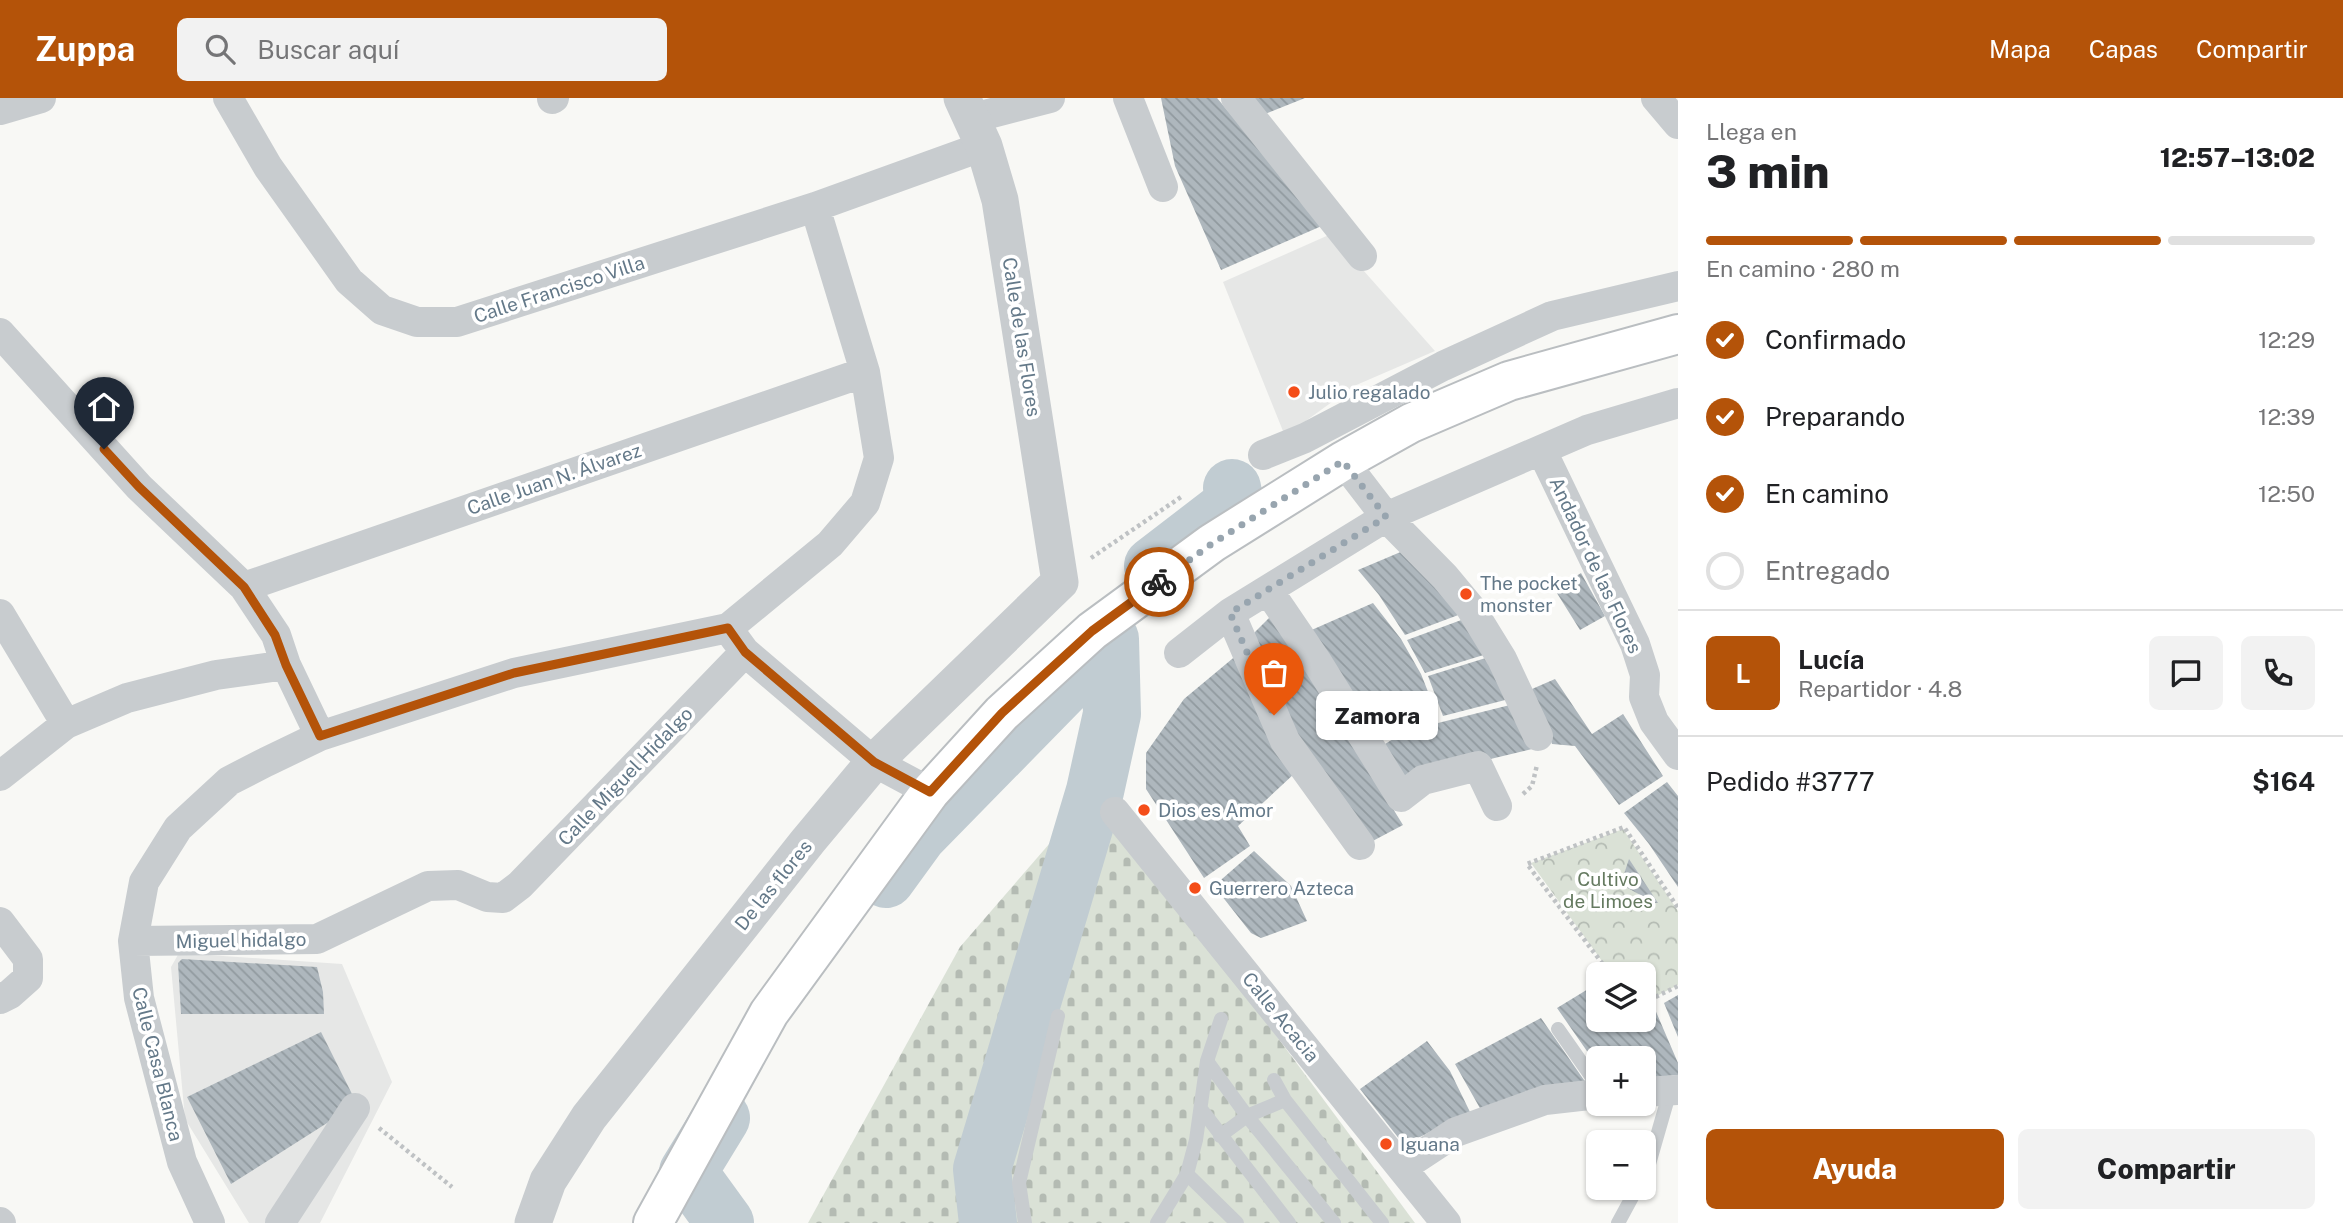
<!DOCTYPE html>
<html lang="es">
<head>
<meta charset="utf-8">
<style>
	body { margin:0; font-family:"Public Sans",sans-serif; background:#f2f2f2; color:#202124; height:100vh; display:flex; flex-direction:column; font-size:26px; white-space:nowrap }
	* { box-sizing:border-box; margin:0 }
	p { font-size:23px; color:#757577 }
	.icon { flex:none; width:38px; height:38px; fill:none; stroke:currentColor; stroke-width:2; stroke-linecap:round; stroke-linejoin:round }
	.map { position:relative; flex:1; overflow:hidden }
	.side { display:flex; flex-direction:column; background:#fff; width:665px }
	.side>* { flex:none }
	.buttons { position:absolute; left:1586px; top:864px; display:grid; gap:14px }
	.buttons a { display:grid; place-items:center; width:70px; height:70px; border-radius:10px; background:#fff; box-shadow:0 2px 5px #0004; font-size:35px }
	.pin { position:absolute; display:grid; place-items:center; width:60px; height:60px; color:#fff; margin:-72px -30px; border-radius:50% 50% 50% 0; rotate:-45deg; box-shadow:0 0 7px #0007 }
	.pin .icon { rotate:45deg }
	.courier { position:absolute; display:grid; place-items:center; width:70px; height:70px; margin:-35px; border:5px solid #b45309; border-radius:50%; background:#fff; color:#222; box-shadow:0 2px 9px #0007 }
	.bubble { position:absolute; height:49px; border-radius:10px; background:#fff; box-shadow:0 2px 5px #0004; font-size:23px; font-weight:800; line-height:49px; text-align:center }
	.overview em { font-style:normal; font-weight:800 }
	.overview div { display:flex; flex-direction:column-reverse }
	.overview { display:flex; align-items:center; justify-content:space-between; height:119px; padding:0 28px }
	h1 { font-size:46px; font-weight:800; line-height:52px }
	.bar { display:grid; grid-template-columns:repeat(4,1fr); gap:10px 7px; align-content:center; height:84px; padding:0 28px }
	.bar i { height:9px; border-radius:5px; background:#e0e0e0 }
	.bar .active { background:#b45309 }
	.bar p { grid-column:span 4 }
	.line { display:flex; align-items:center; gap:18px; padding:0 28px; border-top:2px solid #e0e0e0 }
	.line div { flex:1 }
	.round { display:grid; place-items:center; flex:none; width:74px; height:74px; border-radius:10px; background:#f2f2f2 }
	ol { padding:0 28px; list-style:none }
	li { display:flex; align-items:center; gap:21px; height:77px }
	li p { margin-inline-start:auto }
	li .icon { padding:7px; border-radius:50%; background:#b45309; color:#fff; stroke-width:4 }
	li:last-child { color:#757577 }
	li i { width:38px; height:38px; border:4px solid #e0e0e0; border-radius:50% }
	.primary-button { display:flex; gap:14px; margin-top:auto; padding:14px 28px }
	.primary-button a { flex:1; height:80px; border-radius:10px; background:#b45309; color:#fff; font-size:28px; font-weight:800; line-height:80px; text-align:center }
	.primary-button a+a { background:#f2f2f2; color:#202124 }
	header { display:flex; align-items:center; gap:42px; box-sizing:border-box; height:98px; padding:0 35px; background:#b45309; color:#fff }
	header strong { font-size:33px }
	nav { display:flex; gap:38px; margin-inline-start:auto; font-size:24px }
	.search { width:490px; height:63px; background:#f2f2f2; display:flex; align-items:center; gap:18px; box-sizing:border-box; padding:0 24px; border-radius:10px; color:#757577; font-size:26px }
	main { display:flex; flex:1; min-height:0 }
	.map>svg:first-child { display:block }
</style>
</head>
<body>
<header>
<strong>Zuppa</strong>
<div class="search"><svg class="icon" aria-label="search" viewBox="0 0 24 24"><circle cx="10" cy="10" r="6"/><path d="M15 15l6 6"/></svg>Buscar aquí</div>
<nav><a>Mapa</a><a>Capas</a><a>Compartir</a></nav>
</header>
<main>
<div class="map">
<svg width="1678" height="1125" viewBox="0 0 1678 1125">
	<defs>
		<pattern id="forest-crowns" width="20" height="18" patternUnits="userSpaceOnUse" patternTransform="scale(1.75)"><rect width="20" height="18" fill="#dae1d6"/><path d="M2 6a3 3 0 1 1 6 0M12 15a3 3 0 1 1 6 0" fill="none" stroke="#b4bbb3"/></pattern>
		<pattern id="cemetery-stones" width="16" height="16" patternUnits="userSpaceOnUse" patternTransform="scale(1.75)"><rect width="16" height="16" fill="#dae1d6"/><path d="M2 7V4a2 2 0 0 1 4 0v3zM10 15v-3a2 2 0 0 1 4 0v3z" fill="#b4bbb3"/></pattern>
		<pattern id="building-back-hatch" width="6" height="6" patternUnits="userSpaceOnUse" patternTransform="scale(1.75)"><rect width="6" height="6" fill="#aeb7bd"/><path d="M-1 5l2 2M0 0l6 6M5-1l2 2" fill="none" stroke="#919a9f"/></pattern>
	</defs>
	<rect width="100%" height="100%" fill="#f8f8f5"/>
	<!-- built -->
	<path fill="#e6e7e6" d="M1331,136L1435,253L1354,288L1285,338L1223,184Z
		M179,855L342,866L392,984L320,1125H249L185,1021L171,869Z"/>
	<!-- forest -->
	<path fill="url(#forest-crowns)" d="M1623,731L1678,813V887L1643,905V877H1612L1531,765Z"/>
	<!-- cemetery -->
	<path fill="url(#cemetery-stones)" d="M1095,693L1415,1125H808L960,849Z"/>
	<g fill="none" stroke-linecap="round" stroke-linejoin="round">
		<!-- river -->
		<path stroke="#c1ccd2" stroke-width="58" d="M1153,468L1235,405L1232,390
			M886,781L918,737L1110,541
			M721,1020L688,1074L725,1125
			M988,1125L982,1071L1095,693L1112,616L1110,541"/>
	</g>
	<!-- building -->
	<path fill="url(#building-back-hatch)" d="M1161,0H1217L1324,127L1221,172L1175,68Z
		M1251,0H1305L1265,16Z
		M1410,450L1461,516L1405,537L1379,497L1358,472Z
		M1581,475L1605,518L1580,532L1555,492Z
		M1373,505L1401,541L1421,576L1438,619L1401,630L1374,647L1307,534Z
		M1276,513L1309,575L1403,727L1367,746L1291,639L1252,537Z
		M1464,521L1490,555L1425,575L1407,542Z
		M1238,556L1295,675L1238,728L1250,748L1204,780L1146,691V655L1184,601Z
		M1492,558L1513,600L1443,618L1428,578Z
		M1555,581L1592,636L1623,616L1663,678L1619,707L1575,648L1552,646L1532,591Z
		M1514,606L1532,651L1478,664L1403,690L1377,651L1406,633Z
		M1667,684L1678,698V789L1649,746L1624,715Z
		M1254,753L1291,788L1307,823L1261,840L1251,835L1214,788Z
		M1629,761L1658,805H1655L1624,788V776Z
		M182,861L317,869L323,894L324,916H181L178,865Z
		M1598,885V922H1643V912L1654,909L1678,965V977L1643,980V961H1598V969L1557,910Z
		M1678,897V939L1664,905Z
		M1541,920L1586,985L1481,1012L1455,966Z
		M321,934L357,1006L231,1086L187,999Z
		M1427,943L1450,973L1470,1014L1404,1047L1360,991Z"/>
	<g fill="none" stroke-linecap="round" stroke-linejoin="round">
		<!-- trunk casing -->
		<g stroke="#babec1" stroke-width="42">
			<path id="trunk" d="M653,1125L769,915L930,694L1002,615L1092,533L1212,445L1343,363L1411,325L1509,283L1678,236"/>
		</g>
		<!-- path -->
		<path stroke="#bfc2c4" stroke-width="4.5" stroke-dasharray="3.5 3.5" stroke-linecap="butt" d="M1091,460L1181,399
			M1523,696L1532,688L1537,667
			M1611,877L1527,766L1624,729L1678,810
			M1643,905L1678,888
			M379,1030L452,1089"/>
		<!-- service -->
		<path stroke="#c8cccf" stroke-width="14" d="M1558,931L1598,988
			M1207,963L1247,1018L1334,1125
			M1274,982L1285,1002L1382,1125
			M1201,1011L1289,1125
			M1220,1038L1247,1018L1285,1002
			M1187,1076L1237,1125
			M1643,1077L1649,1066L1670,993
			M1025,1125L1019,1085L1058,918
			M1157,1125L1187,1076L1196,1042L1207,963L1221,921
			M1618,1125L1637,1090"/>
		<!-- minor -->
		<path stroke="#c8cccf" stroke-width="30" d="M228,0L268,69L349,183L382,212L417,224H457L815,109L984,48
			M1128,0L1163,89
			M1236,0L1362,158
			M1656,0L1678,26
			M552,1L554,0
			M0,12L41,0
			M973,20L1050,0
			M0,235L139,389L244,489L276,537L286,567L320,638
			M1542,353L1635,546L1645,577L1644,599L1654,624L1678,657
			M1263,357L1305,340L1443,268L1552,218L1678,188
			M1343,363L1386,419L1445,479L1470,509L1502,561L1538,638
			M244,489L865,274
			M1268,492L1317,564L1401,699L1423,682L1478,668L1497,708
			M1230,515L1285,643L1360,747
			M0,516L66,626
			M734,539L745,554L874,664L930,694
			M1179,555L1230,515L1386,419L1587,332L1678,305
			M0,678L66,626L127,600L216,577L286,567
			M1115,714L1446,1125
			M0,824L28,861V880L10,896L0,901
			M133,843L317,841L428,788L458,787L487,799L503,800L520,787L745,554
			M1643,994L1678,992
			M1403,1069L1456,1034L1545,1002L1598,996
			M0,1124L1,1125
			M210,1125L182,1064L139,900L133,843L144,784L178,730L229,683L266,664L320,638L514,575L728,530L830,446L865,405L879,360L865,274L815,109
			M280,1125L355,1010"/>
		<!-- tertiary -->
		<path stroke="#c8cccf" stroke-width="37" d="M533,1125L548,1083L589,1019L808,743L874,664L1060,484L1000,102L984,48L962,0"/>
		<!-- trunk -->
		<use href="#trunk" stroke="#fff" stroke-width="38"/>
	</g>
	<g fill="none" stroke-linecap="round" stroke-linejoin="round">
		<!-- done -->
		<path stroke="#98a5af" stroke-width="7" stroke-dasharray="0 12.6" d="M1159,484L1213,445L1343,363L1386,419L1230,515L1274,617"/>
		<!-- route -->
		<path stroke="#b45309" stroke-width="9" d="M104,351L139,389L244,489L275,537L286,567L320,638L514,575L728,530L745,554L874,664L930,694L1002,615L1092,533L1159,484"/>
	</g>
	<!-- markers -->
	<g fill="#f44d19" stroke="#fff" stroke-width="2.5">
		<circle cx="1294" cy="294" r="7"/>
		<circle cx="1466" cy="496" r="7"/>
		<circle cx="1144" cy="712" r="7"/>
		<circle cx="1195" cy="790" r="7"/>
		<circle cx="1386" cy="1046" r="7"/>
	</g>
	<g text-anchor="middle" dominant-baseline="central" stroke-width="7" stroke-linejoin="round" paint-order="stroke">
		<!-- street labels -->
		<g font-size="19" fill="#647989" stroke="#fff">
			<text transform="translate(559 191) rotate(-18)">Calle Francisco Villa</text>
			<text transform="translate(1022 239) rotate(81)">Calle de las Flores</text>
			<text transform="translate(554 381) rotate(-19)">Calle Juan N. Álvarez</text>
			<text transform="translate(1596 467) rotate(65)">Andador de las Flores</text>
			<text transform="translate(625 678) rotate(-46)">Calle Miguel Hidalgo</text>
			<text transform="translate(773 787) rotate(-51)">De las flores</text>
			<text transform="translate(241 842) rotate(-1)">Miguel hidalgo</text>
			<text transform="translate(1281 919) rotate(51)">Calle Acacia</text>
			<text transform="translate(158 966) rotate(76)">Calle Casa Blanca</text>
		</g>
		<!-- poi labels -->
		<g font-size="19" fill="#647989" stroke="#fff" text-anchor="start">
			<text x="1308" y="294">Julio regalado</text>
			<text x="1480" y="485">The pocket<tspan x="1480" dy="22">monster</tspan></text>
			<text x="1158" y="712">Dios es Amor</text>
			<text x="1209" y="790">Guerrero Azteca</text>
			<text x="1400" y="1046">Iguana</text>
		</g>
		<!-- park labels -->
		<g font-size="19" fill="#657a60" stroke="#fff">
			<text x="1608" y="781">Cultivo<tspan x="1608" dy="22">de Limoes</tspan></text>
		</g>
	</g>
</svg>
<div class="buttons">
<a><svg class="icon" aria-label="layers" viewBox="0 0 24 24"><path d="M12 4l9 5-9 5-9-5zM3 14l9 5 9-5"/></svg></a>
<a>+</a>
<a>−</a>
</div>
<div class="pin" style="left:1274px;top:617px;background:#ea580c"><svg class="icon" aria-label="bag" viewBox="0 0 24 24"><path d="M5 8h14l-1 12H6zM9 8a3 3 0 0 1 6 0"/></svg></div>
<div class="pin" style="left:104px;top:351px;background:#1f2937"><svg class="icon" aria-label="home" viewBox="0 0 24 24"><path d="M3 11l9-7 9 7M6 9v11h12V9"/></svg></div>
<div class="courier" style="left:1159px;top:484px"><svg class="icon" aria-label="bike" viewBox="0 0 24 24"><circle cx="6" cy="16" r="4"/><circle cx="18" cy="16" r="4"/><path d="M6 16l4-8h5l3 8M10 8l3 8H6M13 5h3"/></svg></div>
<div class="bubble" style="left:1316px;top:593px;width:122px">Zamora</div>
</div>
<section class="side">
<div class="overview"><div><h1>3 min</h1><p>Llega en</p></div><em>12:57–13:02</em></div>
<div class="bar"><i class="active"></i><i class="active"></i><i class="active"></i><i></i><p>En camino · 280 m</p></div>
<ol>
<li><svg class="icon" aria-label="check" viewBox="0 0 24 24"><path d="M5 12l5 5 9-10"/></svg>Confirmado<p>12:29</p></li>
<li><svg class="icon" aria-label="check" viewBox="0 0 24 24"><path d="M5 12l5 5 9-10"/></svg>Preparando<p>12:39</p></li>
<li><svg class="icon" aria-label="check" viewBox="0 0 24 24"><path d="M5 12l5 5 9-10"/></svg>En camino<p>12:50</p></li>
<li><i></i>Entregado</li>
</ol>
<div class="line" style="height:126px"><b class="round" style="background:#b45309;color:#fff">L</b><div><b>Lucía</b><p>Repartidor · 4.8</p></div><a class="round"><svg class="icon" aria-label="chat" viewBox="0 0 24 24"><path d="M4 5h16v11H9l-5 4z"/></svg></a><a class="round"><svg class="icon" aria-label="phone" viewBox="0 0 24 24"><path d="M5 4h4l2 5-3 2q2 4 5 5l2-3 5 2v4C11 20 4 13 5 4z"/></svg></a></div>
<div class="line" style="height:91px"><div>Pedido #3777</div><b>$164</b></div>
<div class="primary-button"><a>Ayuda</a><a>Compartir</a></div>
</section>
</main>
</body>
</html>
